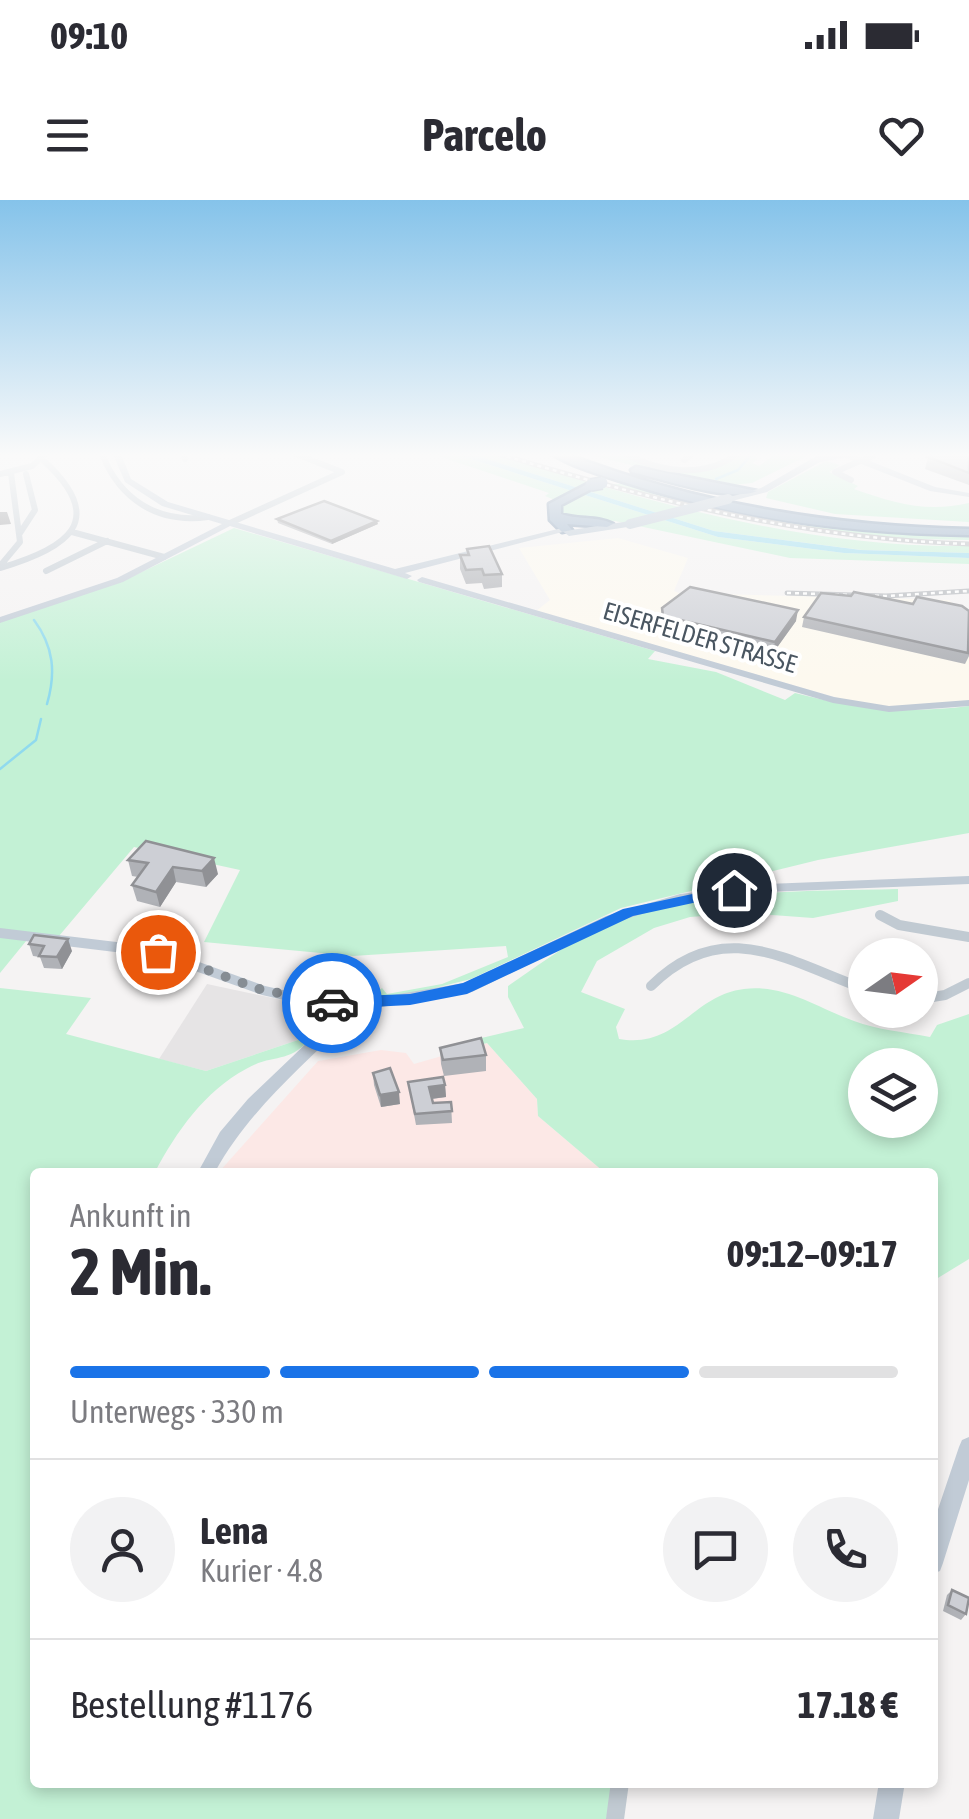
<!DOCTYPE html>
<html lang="de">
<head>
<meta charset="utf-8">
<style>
	body { margin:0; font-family:"Asap Condensed",sans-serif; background:#f2f2f3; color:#2b2b33; height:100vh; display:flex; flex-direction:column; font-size:38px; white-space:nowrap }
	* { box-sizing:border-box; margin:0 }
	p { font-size:32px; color:#7c7c81 }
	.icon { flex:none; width:55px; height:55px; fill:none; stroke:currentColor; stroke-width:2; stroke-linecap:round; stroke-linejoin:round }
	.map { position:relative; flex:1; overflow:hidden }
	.sheet { position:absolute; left:30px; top:968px; width:908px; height:620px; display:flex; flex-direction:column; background:#fff; border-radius:10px; box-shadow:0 5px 15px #0003 }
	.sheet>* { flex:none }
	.needle { width:65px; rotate:76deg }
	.buttons { position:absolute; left:848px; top:738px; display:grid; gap:20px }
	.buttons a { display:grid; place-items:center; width:90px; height:90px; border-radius:50%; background:#fff; box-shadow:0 5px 15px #0003; font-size:50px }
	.pin { position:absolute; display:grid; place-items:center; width:85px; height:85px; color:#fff; margin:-42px; border:5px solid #fff; border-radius:50%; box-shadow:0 2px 10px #0007 }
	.courier { position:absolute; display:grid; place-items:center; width:100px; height:100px; margin:-50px; border:8px solid #1a73e8; border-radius:50%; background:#fff; color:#222; box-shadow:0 2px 12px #0007 }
	.summary em { font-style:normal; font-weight:700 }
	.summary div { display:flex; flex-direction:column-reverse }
	.summary { display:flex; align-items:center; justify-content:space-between; height:170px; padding:0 40px }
	h1 { font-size:65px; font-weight:700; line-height:75px }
	.bar { display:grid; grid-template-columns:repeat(4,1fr); gap:15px 10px; align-content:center; height:120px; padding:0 40px }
	.bar i { height:12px; border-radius:8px; background:#e1e1e2 }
	.bar .on { background:#1a73e8 }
	.bar p { grid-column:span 4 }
	.line { display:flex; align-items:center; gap:25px; padding:0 40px; border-top:2px solid #e1e1e2 }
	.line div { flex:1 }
	.round { display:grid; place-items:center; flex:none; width:105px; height:105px; border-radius:52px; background:#f2f2f3 }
	.status { display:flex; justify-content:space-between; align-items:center; height:70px; padding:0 50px; background:#fff; direction:ltr }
	.status svg { height:28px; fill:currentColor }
	header { display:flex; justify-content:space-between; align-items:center; height:130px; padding:0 40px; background:#fff; font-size:45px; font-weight:700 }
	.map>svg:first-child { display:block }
</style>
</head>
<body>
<div class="status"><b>09:10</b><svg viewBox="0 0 49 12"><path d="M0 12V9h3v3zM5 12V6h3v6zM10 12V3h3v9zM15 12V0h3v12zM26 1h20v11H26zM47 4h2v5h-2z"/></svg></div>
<header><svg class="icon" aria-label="menu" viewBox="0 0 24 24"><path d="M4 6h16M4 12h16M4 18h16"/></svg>Parcelo<svg class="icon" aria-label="heart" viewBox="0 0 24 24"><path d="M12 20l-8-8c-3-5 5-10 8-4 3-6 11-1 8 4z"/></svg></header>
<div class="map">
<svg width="969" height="1619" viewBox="0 0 969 1619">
	<rect width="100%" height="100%" fill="#f5f3f3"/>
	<!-- commercial -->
	<path fill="#fdf9ef" d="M618,338L688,358L674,391L679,393L949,400L969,419V503L912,509L866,506L536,411L550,400L519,348Z"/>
	<!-- education -->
	<path fill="#e6e4e5" d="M207,784L329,810L333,818L313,835L206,871L159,859Z"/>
	<!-- medical -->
	<path fill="#fce8e6" d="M487,843L537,899L538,916L604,972H219L318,861L381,850L406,853L414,864Z"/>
	<!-- green -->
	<path fill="#c3f1d5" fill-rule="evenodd" d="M432,254H455L718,337L844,353L969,358V364L790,358L615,321L569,320L557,312L562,303L545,296L549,293Z
		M471,254H495C651,302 803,348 969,346V353L862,350L714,331Z
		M585,254H623L681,272L719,267L740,254H754L757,260L752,263L759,266L775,254H811L752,283L720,286Z
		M826,261L840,265L829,272L858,286L854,289C894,303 926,313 969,303V322L835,314L766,298L768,292Z
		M606,284H622C736,317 850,335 969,334V340C844,340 725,320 606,284Z
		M234,328L655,451L648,459L716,472L785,500L795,493C855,509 907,514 969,506V633L818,660L621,708L471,779L407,795L368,798L382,788L387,794L442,784L508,757L506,746L353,756L204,742L240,670L134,647L59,736L31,735L0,773V422L129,378Z
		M898,689V701L813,718L744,713L690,717L654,728L597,761L581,792L625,809L616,827L619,839C678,849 692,795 744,789C785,784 817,808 854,821C877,830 905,832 930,837L937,825L969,814V1059L933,1081L932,972H604L538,916L537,899L487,843L476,846L473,840L524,828L508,797V786C536,767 563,746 593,732C689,687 795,692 898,689ZM865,865H920V920H865Z
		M0,788L91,798L66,834L206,871L313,835C289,866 275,852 246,869C205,891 176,932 155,972H35V1582L615,1583L606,1619H0Z"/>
	<!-- water -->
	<path fill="#90daee" d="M455,254H471L714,331L861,350L969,353V358L844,353L718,337Z"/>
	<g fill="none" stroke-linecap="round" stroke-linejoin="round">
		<!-- stream -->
		<path stroke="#90daee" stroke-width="2.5" d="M716,279L738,270L752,254
			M34,420C54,447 56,473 47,504
			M0,569L36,540L41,519"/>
		<!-- highway casing -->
		<g stroke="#7690ad" stroke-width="5">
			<path id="highway" d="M552,254H567C697,304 829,326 969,329V335C854,333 740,320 630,284C604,276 575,268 552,254Z
				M636,267L757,291C732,303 662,279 632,272L631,270Z
				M591,282L595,283V287L561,305V314C578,320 599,316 613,324L607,327L567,324L572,330L562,332L550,320L549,304Z"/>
		</g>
		<!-- street-far2 -->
		<path stroke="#c1cad2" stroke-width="6" d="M102,254C120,299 157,324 208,317
			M183,254L185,259
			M625,254C661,272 703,279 737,254
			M684,260L692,254
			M0,274L32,266L45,254
			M851,280L835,272L853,264
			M230,323L342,272L296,254
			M72,332L164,357
			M20,333L35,310L26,274
			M0,366L20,342L11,273
			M0,368C65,349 111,322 43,260
			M46,371L107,341"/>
		<!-- street-far1 -->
		<path stroke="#c1cad2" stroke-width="10" d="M880,715L899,725L969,737
			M651,786C723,714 789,762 865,789
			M920,799L945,795L969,783"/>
		<!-- street -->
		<path stroke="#c1cad2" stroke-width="18" d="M615,1619L620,1582"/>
		<!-- secondary -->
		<path fill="#c1cbd6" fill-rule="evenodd" d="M113,254H121L131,279L168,302L395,369L566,327L570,330L405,373L412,376L407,379L230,326L123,382L0,423V417L117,378L222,324L162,306L125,282Z
			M836,254L860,257L935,287L969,293V297L930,291Z
			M422,377L834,497L889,506L969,500V506L889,512L833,503L419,382L417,380Z
			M969,676V684L767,692L681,702L616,722L472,792L369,809L354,808L347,822C299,869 248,912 215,972H198L220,932L248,899L336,815L339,808L310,806L262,795L156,757L0,738V728L158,747L265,786L310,796L369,799L464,783L606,716L680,694L767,684Z
			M969,1237V1280L943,1363L940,1371L932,1374V1327L959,1247L962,1240Z
			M879,1582H905L899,1619H873Z"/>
		<!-- primary -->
		<path fill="#b3c2d1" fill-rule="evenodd" d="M820,254L853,256L820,262L767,292L728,302L723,299L761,288Z
			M630,321L635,324L634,326L569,336L561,330L566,327L571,330Z"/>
		<!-- highway -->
		<use href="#highway" fill="#8ba5c1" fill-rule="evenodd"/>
		<!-- rail casing -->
		<g stroke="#b5b8bd" stroke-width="5">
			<path id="rail" d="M499,254C654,301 806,339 969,344
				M787,393L886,396L969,391"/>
		</g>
		<!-- rail -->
		<use href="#rail" stroke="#fff" stroke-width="2.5" stroke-dasharray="4" stroke-linecap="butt"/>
		<!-- highway-bridge casing -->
		<g stroke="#7690ad" stroke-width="14" stroke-linecap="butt">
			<path id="highway-bridge" d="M591,285L602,283"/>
		</g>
		<!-- street-bridge -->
		<path stroke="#c1cad2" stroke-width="6" d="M853,264L873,256"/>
		<!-- primary-bridge -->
		<path stroke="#b3c2d1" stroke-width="10" d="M630,324L728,299"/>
		<!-- highway-bridge -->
		<use href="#highway-bridge" stroke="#8ba5c1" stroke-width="11"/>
	</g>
	<!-- wall -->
	<path fill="#b0b2b7" d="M969,254V285L925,269L928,257Z
		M277,319L378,324L332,344L278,323Z
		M467,349L502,374V387L484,389L482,383L466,384L460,369V355H467Z
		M913,404L969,411V456L965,464L802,427L804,417Z
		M662,408L796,421L773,453L662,426L661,419Z
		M128,660L218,674L206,687L176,682L160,707L137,701L132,685L138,677L132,676Z
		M29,744L72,751L62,769L44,768L40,757L33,756Z
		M440,848L486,855V871L444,876L441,864Z
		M373,873L400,904L381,907L374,885Z
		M408,882L445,885L446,897L432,899L433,903L451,902L452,923L416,925Z
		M952,1390L966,1414L961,1420L943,1411L947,1395Z"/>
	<!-- shaded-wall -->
	<path fill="#909195" d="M0,312H7L11,324L0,325Z
		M377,321L378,324L332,344L331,341Z
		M798,410L796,421L773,453L775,442Z
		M214,658L218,674L206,687L202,671Z
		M173,667L176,682L160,707L156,692Z
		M68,739L72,751L62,769L57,757Z
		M445,885L446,897L430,899L429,887Z
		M399,892L400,904L381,907L380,895Z"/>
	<!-- building -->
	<path fill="#cdcfd5" stroke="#909195" stroke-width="2.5" d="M935,254H969V273L928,257Z
		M324,301L377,321L331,341L277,319Z
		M489,346L502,374L484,375L482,369L466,370L460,355H469L467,349Z
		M690,387L798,410L775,442L663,416L662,408Z
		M854,392L913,404L917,397L962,406L969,411L968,453L804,417L821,393L851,396Z
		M146,641L214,658L202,671L173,667L156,692L132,685L148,663L128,660Z
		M34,735L68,739L57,757L39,756L44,746L29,744Z
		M481,838L486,855L443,860L440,848Z
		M390,868L399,892L380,895L373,873Z
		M443,877L445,885L429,887L433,903L451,902L452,911L415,914L408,882Z
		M952,1390L969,1398L966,1414L948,1405Z"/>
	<!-- sky -->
	<linearGradient id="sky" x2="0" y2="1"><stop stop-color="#85c3ea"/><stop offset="0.53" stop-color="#fafafa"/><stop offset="1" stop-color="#fafafa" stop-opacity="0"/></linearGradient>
	<rect width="969" height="481" fill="url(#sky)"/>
	<!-- route -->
	<path fill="#1a73e8" d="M734,685L739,687V693L633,716L467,794L410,805L332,809L324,803L332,797L410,794L463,783L623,709Z"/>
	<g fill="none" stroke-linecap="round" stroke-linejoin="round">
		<!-- done -->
		<path stroke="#868d94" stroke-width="10" stroke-dasharray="0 18" d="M158,752L262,790L332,803"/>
	</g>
	<g text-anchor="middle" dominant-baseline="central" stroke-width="8" stroke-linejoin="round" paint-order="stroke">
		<!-- far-street labels -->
		<g font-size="25" fill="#4a5661" stroke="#fff">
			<text transform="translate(700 437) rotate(16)">EISERFELDER STRASSE</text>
		</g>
	</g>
</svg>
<div class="buttons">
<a><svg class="needle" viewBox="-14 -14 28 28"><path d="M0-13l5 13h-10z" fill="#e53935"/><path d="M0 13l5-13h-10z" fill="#7c7c81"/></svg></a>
<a><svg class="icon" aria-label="layers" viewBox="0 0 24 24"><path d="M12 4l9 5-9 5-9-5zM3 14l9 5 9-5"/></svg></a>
</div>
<div class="pin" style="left:158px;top:752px;background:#ea580c"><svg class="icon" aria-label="bag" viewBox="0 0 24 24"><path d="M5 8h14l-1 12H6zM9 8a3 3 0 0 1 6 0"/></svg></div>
<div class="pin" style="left:734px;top:690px;background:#1f2937"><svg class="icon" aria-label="home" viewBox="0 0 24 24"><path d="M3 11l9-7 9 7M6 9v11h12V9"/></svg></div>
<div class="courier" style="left:332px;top:803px"><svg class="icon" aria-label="car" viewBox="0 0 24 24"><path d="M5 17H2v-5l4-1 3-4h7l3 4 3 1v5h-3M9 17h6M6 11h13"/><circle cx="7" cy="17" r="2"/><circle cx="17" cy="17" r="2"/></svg></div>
<section class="sheet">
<div class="summary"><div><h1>2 Min.</h1><p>Ankunft in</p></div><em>09:12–09:17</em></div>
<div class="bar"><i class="on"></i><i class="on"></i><i class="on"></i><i></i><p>Unterwegs · 330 m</p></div>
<div class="line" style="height:180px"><a class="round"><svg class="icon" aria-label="person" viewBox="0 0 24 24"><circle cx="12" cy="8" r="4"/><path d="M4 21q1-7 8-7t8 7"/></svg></a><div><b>Lena</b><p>Kurier · 4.8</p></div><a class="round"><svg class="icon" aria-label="chat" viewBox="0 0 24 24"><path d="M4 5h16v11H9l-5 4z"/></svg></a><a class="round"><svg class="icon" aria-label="phone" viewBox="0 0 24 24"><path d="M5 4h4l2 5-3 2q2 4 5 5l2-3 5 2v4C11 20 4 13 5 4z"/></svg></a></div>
<div class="line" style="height:130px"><div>Bestellung #1176</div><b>17.18 €</b></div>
</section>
</div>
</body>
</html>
